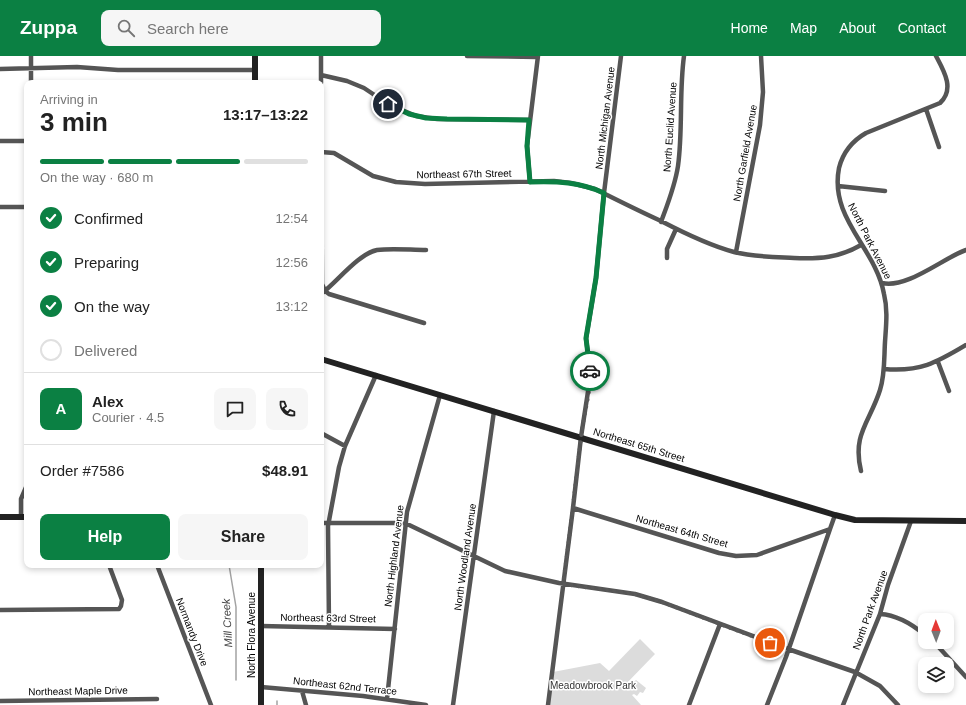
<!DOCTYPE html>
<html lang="en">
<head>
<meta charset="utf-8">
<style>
	body { margin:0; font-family:Arial,sans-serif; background:#f6f6f6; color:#222; height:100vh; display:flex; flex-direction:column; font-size:15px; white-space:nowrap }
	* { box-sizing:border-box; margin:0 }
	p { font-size:13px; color:#767676 }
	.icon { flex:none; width:22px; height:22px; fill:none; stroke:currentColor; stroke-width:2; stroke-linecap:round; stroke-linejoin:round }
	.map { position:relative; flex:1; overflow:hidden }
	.side { position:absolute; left:24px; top:24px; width:300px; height:488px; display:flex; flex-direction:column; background:#fff; border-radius:8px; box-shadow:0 2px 6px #0003 }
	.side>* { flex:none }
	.needle { width:26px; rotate:359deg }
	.buttons { position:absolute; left:918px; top:557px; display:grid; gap:8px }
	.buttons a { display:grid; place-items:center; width:36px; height:36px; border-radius:8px; background:#fff; box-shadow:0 2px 6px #0003; font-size:20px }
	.pin { position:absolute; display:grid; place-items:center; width:34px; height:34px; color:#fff; margin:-17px; border:2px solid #fff; border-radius:50%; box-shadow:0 1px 4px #0007 }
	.courier { position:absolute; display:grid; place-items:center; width:40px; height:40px; margin:-20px; border:3px solid #0b8043; border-radius:50%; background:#fff; color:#222; box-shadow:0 1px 5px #0007 }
	.summary em { font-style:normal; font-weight:800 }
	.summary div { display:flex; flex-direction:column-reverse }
	.summary { display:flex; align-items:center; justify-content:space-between; height:68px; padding:0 16px }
	h1 { font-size:26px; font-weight:800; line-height:30px }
	.bar { display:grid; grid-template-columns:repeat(4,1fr); gap:6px 4px; align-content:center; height:48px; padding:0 16px }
	.bar i { height:5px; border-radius:3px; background:#e0e0e0 }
	.bar .active { background:#0b8043 }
	.bar p { grid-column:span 4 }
	.line { display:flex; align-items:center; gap:10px; padding:0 16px; border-top:1px solid #e0e0e0 }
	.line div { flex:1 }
	.round { display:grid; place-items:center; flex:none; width:42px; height:42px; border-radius:8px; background:#f6f6f6 }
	ol { padding:0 16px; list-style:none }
	li { display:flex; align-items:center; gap:12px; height:44px }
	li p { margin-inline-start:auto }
	li .icon { padding:4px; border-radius:50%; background:#0b8043; color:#fff; stroke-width:4 }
	li:last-child { color:#767676 }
	li i { width:22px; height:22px; border:2px solid #e0e0e0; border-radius:50% }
	.cta { display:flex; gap:8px; margin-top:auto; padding:8px 16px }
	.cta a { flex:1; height:46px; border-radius:8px; background:#0b8043; color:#fff; font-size:16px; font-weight:800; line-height:46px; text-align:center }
	.cta a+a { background:#f6f6f6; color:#222 }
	header { display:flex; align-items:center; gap:24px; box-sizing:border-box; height:56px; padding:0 20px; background:#0b8043; color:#fff }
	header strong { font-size:19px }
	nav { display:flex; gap:22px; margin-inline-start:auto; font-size:14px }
	.search { width:280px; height:36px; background:#f6f6f6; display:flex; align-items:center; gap:10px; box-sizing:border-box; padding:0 14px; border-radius:8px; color:#767676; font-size:15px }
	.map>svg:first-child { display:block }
</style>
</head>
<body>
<header>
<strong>Zuppa</strong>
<div class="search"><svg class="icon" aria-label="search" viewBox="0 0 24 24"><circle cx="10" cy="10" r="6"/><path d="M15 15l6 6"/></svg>Search here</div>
<nav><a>Home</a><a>Map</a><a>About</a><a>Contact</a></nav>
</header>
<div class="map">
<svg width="966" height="649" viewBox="0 0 966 649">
	<rect width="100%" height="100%" fill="#fff"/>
	<!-- green -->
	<path fill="#dcdcdc" d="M640,583L655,598L623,631L626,633L636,624L646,632L643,637L640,636L637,640L634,638L632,639L641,649H546L553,616L600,607L609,615Z"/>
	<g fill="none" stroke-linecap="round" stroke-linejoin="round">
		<!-- stream -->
		<path stroke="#a3a3a3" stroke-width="1.5" d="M229,509L236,551V624
			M277,645V649"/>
		<!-- street -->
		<path stroke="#555" stroke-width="4.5" d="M31,0V27
			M467,0L537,1
			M0,13L77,11L118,14H255
			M321,19L347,25L364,32L388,48L416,60L437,63L529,64
			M321,27V0
			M926,53L939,91
			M321,58L322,228L325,235L329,238L424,267
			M0,85H27
			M321,96L334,97L373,120L396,126L425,128L554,125L571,127L595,133C617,144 639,155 661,165C684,177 708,189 734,196C754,201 773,201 794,202C819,203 839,202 861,189
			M530,126L527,90L538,0
			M838,130L885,135
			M0,151H27
			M661,166C668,147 675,130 678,110C683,74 679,36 684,0
			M736,196L760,69L763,36L761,0
			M667,202V193L676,173
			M882,227C907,233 943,202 966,194
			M321,238C337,226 358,198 377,194C392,192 411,194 426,194
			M938,306L949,335
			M884,313C920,316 936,307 966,289
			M321,377L345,390
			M861,415C852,378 870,366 880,334C885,319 884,302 885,286C886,270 888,254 884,238C876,192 829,163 839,112C843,96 852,85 866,77L940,47C955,33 944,15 936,0
			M573,452L719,497L736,500L757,499L830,473L835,459
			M21,460V443L27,429
			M321,467H405L505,515L559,527L635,538L662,546L788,593L855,616L880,630L898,649
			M157,509L211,649
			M0,554L119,553L121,550L122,544L109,509
			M880,558C897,559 912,568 925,579
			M261,570L395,573
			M329,571L328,470L339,411L345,390L376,319
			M934,586L966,621
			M261,631L363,640L426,649
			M302,635L306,649
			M387,643L407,456L440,339
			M0,645L157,643
			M453,649L494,355
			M548,649L573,452L581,381L589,329L590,312L586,283L596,222L604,137L621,0
			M689,649L720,568
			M767,649L786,601L830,473
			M843,649L880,558L888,529L911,465"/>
		<!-- secondary -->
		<path stroke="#222" stroke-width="6" d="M255,0V27
			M321,303L835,459L855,464L966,465
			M0,461H27
			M261,509V649"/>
	</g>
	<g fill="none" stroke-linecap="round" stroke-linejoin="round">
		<!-- done -->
		<path stroke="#595959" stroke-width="4" stroke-dasharray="0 7.2" d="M590,315C591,338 583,360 581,382C575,430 570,479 563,528L635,538L662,546L770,587"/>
		<!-- route -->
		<path stroke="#0b8043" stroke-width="5" d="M388,48L409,58L426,62L447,63L529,64L527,90L530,126C557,125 580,126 604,137L596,222L586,282L590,315"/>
	</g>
	<g text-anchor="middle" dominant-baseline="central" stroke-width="3" stroke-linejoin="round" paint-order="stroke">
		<!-- street labels -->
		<g font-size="10" fill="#000" stroke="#fff">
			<text transform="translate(605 62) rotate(-83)">North Michigan Avenue</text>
			<text transform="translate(670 71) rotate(-86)">North Euclid Avenue</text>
			<text transform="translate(745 97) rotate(-80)">North Garfield Avenue</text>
			<text transform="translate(464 118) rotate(-1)">Northeast 67th Street</text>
			<text transform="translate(870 185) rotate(63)">North Park Avenue</text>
			<text transform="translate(639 389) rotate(17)">Northeast 65th Street</text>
			<text transform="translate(682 475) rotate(16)">Northeast 64th Street</text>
			<text transform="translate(394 500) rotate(-83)">North Highland Avenue</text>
			<text transform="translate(465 501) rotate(-82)">North Woodland Avenue</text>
			<text transform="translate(870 554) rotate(-70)">North Park Avenue</text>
			<text transform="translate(328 562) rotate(1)">Northeast 63rd Street</text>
			<text transform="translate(192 576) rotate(69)">Normandy Drive</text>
			<text transform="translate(251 579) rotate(-90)">North Flora Avenue</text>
			<text transform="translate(345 630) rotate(6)">Northeast 62nd Terrace</text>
			<text transform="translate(78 635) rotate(-1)">Northeast Maple Drive</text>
		</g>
		<!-- park labels -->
		<g font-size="10" fill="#333" stroke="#fff">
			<text x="593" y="629">Meadowbrook Park</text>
		</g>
		<!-- water labels -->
		<g font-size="11" font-style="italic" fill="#444" stroke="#fff">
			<text transform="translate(227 567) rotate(-93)">Mill Creek</text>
		</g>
	</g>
</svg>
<div class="buttons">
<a><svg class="needle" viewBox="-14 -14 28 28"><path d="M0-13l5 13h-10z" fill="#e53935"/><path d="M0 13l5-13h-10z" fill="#767676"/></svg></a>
<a><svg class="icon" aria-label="layers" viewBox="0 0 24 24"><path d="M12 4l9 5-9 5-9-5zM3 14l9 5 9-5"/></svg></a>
</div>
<div class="pin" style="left:770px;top:587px;background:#ea580c"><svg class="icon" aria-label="bag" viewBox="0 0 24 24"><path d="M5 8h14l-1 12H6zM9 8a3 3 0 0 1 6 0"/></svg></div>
<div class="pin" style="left:388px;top:48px;background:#1f2937"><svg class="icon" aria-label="home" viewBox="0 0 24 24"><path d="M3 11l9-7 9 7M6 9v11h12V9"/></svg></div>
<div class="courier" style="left:590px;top:315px"><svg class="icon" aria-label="car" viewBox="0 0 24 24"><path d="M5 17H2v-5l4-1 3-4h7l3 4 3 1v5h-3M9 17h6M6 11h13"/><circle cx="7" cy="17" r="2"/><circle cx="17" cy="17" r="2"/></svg></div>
<section class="side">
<div class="summary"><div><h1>3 min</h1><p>Arriving in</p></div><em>13:17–13:22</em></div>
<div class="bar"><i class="active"></i><i class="active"></i><i class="active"></i><i></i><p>On the way · 680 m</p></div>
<ol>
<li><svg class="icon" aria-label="check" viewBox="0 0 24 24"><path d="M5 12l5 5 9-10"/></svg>Confirmed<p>12:54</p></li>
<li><svg class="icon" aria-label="check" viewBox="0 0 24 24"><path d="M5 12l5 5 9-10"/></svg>Preparing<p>12:56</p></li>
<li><svg class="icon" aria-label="check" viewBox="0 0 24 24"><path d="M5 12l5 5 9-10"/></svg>On the way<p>13:12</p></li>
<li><i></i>Delivered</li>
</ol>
<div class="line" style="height:72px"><b class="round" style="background:#0b8043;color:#fff">A</b><div><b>Alex</b><p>Courier · 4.5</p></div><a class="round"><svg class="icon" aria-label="chat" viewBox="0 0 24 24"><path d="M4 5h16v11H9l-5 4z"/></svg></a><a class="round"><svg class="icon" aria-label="phone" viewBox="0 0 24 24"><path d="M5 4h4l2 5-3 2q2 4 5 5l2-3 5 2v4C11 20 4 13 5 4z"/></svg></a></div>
<div class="line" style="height:52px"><div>Order #7586</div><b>$48.91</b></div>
<div class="cta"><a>Help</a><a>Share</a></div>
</section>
</div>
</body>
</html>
